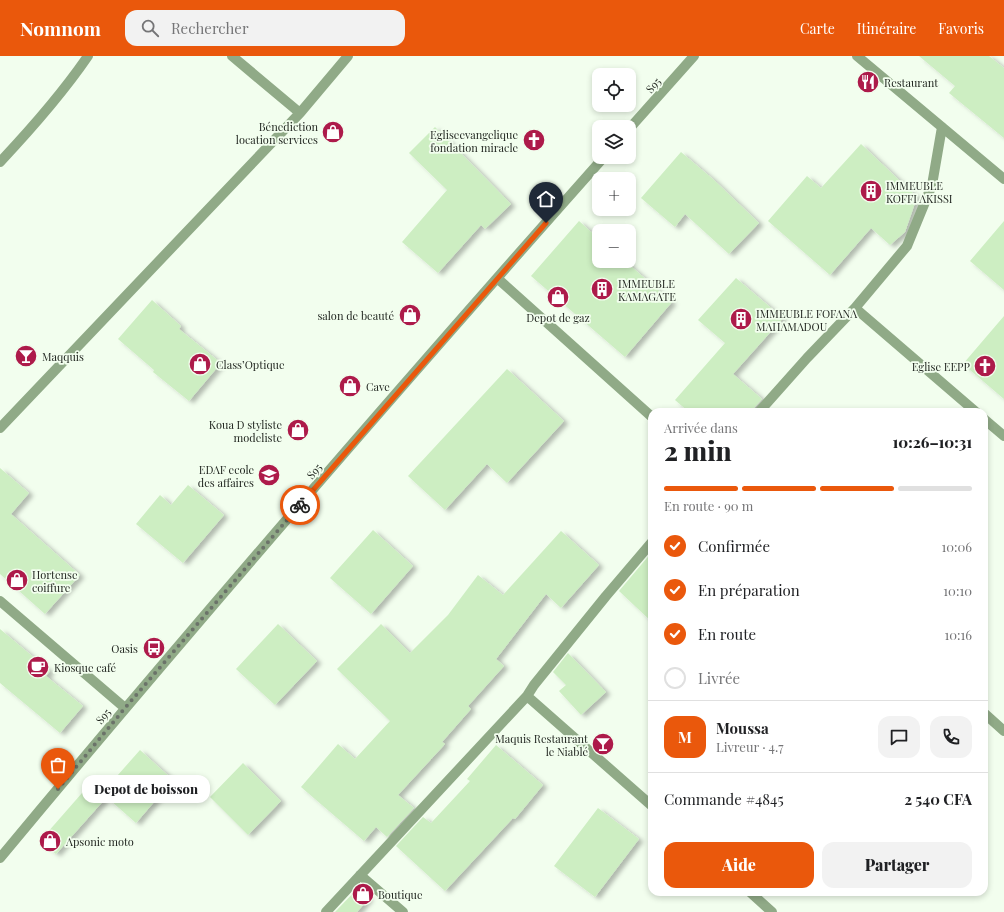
<!DOCTYPE html>
<html lang="fr">
<head>
<meta charset="utf-8">
<style>
	body { margin:0; font-family:"Playfair Display",serif; background:#f2f2f2; color:#202124; height:100vh; display:flex; flex-direction:column; font-size:15px; white-space:nowrap }
	* { box-sizing:border-box; margin:0 }
	p { font-size:13px; color:#757577 }
	.icon { flex:none; width:22px; height:22px; fill:none; stroke:currentColor; stroke-width:2; stroke-linecap:round; stroke-linejoin:round }
	.map { position:relative; flex:1; overflow:hidden }
	.side { position:absolute; left:648px; top:352px; width:340px; height:488px; display:flex; flex-direction:column; background:#fff; border-radius:12px; box-shadow:0 2px 6px #0003 }
	.side>* { flex:none }
	.buttons { position:absolute; left:592px; top:12px; display:grid; gap:8px }
	.buttons a { display:grid; place-items:center; width:44px; height:44px; border-radius:8px; background:#fff; box-shadow:0 2px 6px #0003; font-size:20px }
	.pin { position:absolute; display:grid; place-items:center; width:34px; height:34px; color:#fff; margin:-41px -17px; border-radius:50% 50% 50% 0; rotate:-45deg; box-shadow:0 0 4px #0007 }
	.pin .icon { rotate:45deg }
	.courier { position:absolute; display:grid; place-items:center; width:40px; height:40px; margin:-20px; border:3px solid #ea580c; border-radius:50%; background:#fff; color:#222; box-shadow:0 1px 5px #0007 }
	.bubble { position:absolute; height:28px; border-radius:12px; background:#fff; box-shadow:0 2px 6px #0003; font-size:13px; font-weight:800; line-height:28px; text-align:center }
	.overview em { font-style:normal; font-weight:800 }
	.overview div { display:flex; flex-direction:column-reverse }
	.overview { display:flex; align-items:center; justify-content:space-between; height:68px; padding:0 16px }
	h1 { font-size:26px; font-weight:800; line-height:30px }
	.bar { display:grid; grid-template-columns:repeat(4,1fr); gap:6px 4px; align-content:center; height:48px; padding:0 16px }
	.bar i { height:5px; border-radius:3px; background:#e0e0e0 }
	.bar .active { background:#ea580c }
	.bar p { grid-column:span 4 }
	.line { display:flex; align-items:center; gap:10px; padding:0 16px; border-top:1px solid #e0e0e0 }
	.line div { flex:1 }
	.round { display:grid; place-items:center; flex:none; width:42px; height:42px; border-radius:12px; background:#f2f2f2 }
	ol { padding:0 16px; list-style:none }
	li { display:flex; align-items:center; gap:12px; height:44px }
	li p { margin-inline-start:auto }
	li .icon { padding:4px; border-radius:50%; background:#ea580c; color:#fff; stroke-width:4 }
	li:last-child { color:#757577 }
	li i { width:22px; height:22px; border:2px solid #e0e0e0; border-radius:50% }
	.primary-button { display:flex; gap:8px; margin-top:auto; padding:8px 16px }
	.primary-button a { flex:1; height:46px; border-radius:12px; background:#ea580c; color:#fff; font-size:16px; font-weight:800; line-height:46px; text-align:center }
	.primary-button a+a { background:#f2f2f2; color:#202124 }
	header { display:flex; align-items:center; gap:24px; box-sizing:border-box; height:56px; padding:0 20px; background:#ea580c; color:#fff }
	header strong { font-size:19px }
	nav { display:flex; gap:22px; margin-inline-start:auto; font-size:14px }
	.search { width:280px; height:36px; background:#f2f2f2; display:flex; align-items:center; gap:10px; box-sizing:border-box; padding:0 14px; border-radius:12px; color:#757577; font-size:15px }
	.map>svg:first-child { display:block }
</style>
</head>
<body>
<header>
<strong>Nomnom</strong>
<div class="search"><svg class="icon" aria-label="search" viewBox="0 0 24 24"><circle cx="10" cy="10" r="6"/><path d="M15 15l6 6"/></svg>Rechercher</div>
<nav><a>Carte</a><a>Itinéraire</a><a>Favoris</a></nav>
</header>
<div class="map">
<svg width="1004" height="856" viewBox="0 0 1004 856">
	<defs>
		<filter id="shadow"><feDropShadow dx="4.5" dy="2.5" stdDeviation="2" flood-color="#0004"/></filter>
	</defs>
	<rect width="100%" height="100%" fill="#f2feee"/>
	<!-- building -->
	<path fill="#cdeec2" filter="url(#shadow)" d="M919,0H989L1004,12V82L949,37L955,30Z
		M435,71L511,148L485,173L481,169L438,217L402,186L447,134L409,97Z
		M861,88L917,141L905,176L890,189L871,172L830,219L768,165L807,120L821,132Z
		M681,96L714,124L759,167L729,198L685,158L675,171L641,142Z
		M579,165L599,183V205H625L672,246L625,301L531,220Z
		M1004,165V234L970,205Z
		M736,222L783,262L733,318L762,343L754,352L753,356H689L675,344L725,287L698,264Z
		M152,244L181,270L179,273L221,307L189,345L153,316L154,314L118,283Z
		M1004,260V343L963,308Z
		M507,313L564,365L507,427L487,408L445,454L408,420Z
		M0,412L29,437L11,458L80,519L45,558L0,518Z
		M188,429L224,459L183,507L136,468L160,439L171,449Z
		M373,474L413,510L371,558L330,522Z
		M561,475L599,509L561,552L546,538L496,603L504,610L468,650L471,653L442,686L445,688L398,739L414,752L387,781L376,771L364,785L301,731L338,688L355,703L390,665L337,613L381,568L410,597L448,559L478,519L503,539Z
		M652,496V566L619,535Z
		M278,568L317,605L275,649L236,613Z
		M0,573L50,615L46,620L83,650L60,677L0,627Z
		M568,597L606,636L581,659L559,635L566,629L553,616Z
		M496,689L543,729L515,763L513,762L445,835L396,790L423,761L431,767L470,725L467,723Z
		M140,694L173,724L136,767L102,737Z
		M243,707L281,745L248,779L210,741Z
		M89,729L105,743L56,798L40,785Z
		M598,752L639,783L595,841L554,810Z
		M358,832L369,842L357,856H335Z"/>
	<g fill="none" stroke-linecap="round" stroke-linejoin="round">
		<!-- minor -->
		<path stroke="#90aa87" stroke-width="10" d="M232,0L300,57
			M857,0L1004,123
			M629,73L694,0
			M0,106C32,72 62,38 88,0
			M497,222L652,361
			M855,252L976,356
			M759,356L807,302L855,252L907,190L932,129L942,71
			M984,363L1004,380
			M0,372L300,57L348,0
			M0,545L125,652
			M527,640L652,750
			M984,657L1004,675
			M0,802C197,565 399,332 604,101
			M360,819L403,856
			M750,836L772,856
			M326,856L527,640L534,629L606,540L652,486"/>
	</g>
	<g fill="none" stroke-linecap="round" stroke-linejoin="round">
		<!-- done -->
		<path stroke="#6b7369" stroke-width="4" stroke-dasharray="0 7.2" d="M58,733L125,652L300,449"/>
		<!-- route -->
		<path stroke="#ea580c" stroke-width="5" d="M300,449L546,167"/>
	</g>
	<!-- icons -->
	<defs>
		<g id="restaurant-disc" transform="scale(1.15)"><circle r="9.5" fill="#ad1a4a" stroke="#f2feee"/><path d="M-5-6h1v4h1v-4h1v4h1v-4h1v5L-1.5 .5V6h-2V.5L-5-1ZM5-6V6H3V1.5H1.5Q1.5-4 5-6Z" fill="#fff"/></g>
		<g id="shop-disc" transform="scale(1.15)"><circle r="9.5" fill="#ad1a4a" stroke="#f2feee"/><path d="M-5-2.5h2.3a2.7 3.5 0 0 1 5.4 0H5L5.5 6h-11ZM-1.5-2.5h3a1.5 2.3 0 0 0-3 0Z" fill="#fff"/></g>
		<g id="church-disc" transform="scale(1.15)"><circle r="9.5" fill="#ad1a4a" stroke="#f2feee"/><path d="M-1.2-6h2.4v3.5h3.3v2.4h-3.3V6h-2.4V-.1h-3.3v-2.4h3.3Z" fill="#fff"/></g>
		<g id="building-disc" transform="scale(1.15)"><circle r="9.5" fill="#ad1a4a" stroke="#f2feee"/><path d="M-4-6H4V6H1V3H-1V6H-4ZM-2.5-4.3h1.7v1.8h-1.7ZM.8-4.3h1.7v1.8H.8ZM-2.5-1h1.7V.8h-1.7ZM.8-1h1.7V.8H.8Z" fill="#fff"/></g>
		<g id="bar-disc" transform="scale(1.15)"><circle r="9.5" fill="#ad1a4a" stroke="#f2feee"/><path d="M-6-5H6L.8 .8V4.5H3.5V6h-7V4.5H-.8V.8Z" fill="#fff"/></g>
		<g id="university-disc" transform="scale(1.15)"><circle r="9.5" fill="#ad1a4a" stroke="#f2feee"/><path d="M0-5L7-2L0 1L-7-2ZM-4 1L0 2.5L4 1V4Q0 6-4 4Z" fill="#fff"/></g>
		<g id="bus-disc" transform="scale(1.15)"><circle r="9.5" fill="#ad1a4a" stroke="#f2feee"/><path d="M-5-6H5V4H4V6H2V4H-2V6H-4V4H-5ZM-3.5-4V0h7V-4ZM-3.5 1.2v1.5H-2V1.2ZM2 1.2v1.5H3.5V1.2Z" fill="#fff"/></g>
		<g id="cafe-disc" transform="scale(1.15)"><circle r="9.5" fill="#ad1a4a" stroke="#f2feee"/><path d="M-5.5-4.5H6V0H3Q3 3.5 0 3.5H-2.5Q-5.5 3.5-5.5 0ZM3-3.2v2h1.7v-2ZM-6 4.5H4V6H-6Z" fill="#fff"/></g>
	</defs>
	<g fill-rule="evenodd">
		<use href="#restaurant-disc" x="868" y="26"/>
		<use href="#shop-disc" x="333" y="76"/>
		<use href="#church-disc" x="534" y="84"/>
		<use href="#building-disc" x="871" y="135"/>
		<use href="#building-disc" x="602" y="233"/>
		<use href="#shop-disc" x="558" y="241"/>
		<use href="#shop-disc" x="410" y="259"/>
		<use href="#building-disc" x="741" y="263"/>
		<use href="#bar-disc" x="26" y="300"/>
		<use href="#shop-disc" x="200" y="308"/>
		<use href="#church-disc" x="985" y="310"/>
		<use href="#shop-disc" x="350" y="330"/>
		<use href="#shop-disc" x="298" y="374"/>
		<use href="#university-disc" x="269" y="419"/>
		<use href="#shop-disc" x="17" y="524"/>
		<use href="#bus-disc" x="154" y="592"/>
		<use href="#cafe-disc" x="38" y="611"/>
		<use href="#bar-disc" x="603" y="688"/>
		<use href="#shop-disc" x="50" y="785"/>
		<use href="#shop-disc" x="363" y="838"/>
	</g>
	<g text-anchor="middle" dominant-baseline="central" stroke-width="3.5" stroke-linejoin="round" paint-order="stroke">
		<!-- poi labels -->
		<g font-size="11" fill="#232822" stroke="#f2feee" text-anchor="start">
			<text x="884" y="26">Restaurant</text>
			<text x="318" y="70" text-anchor="end">Bénediction<tspan x="318" dy="13">location services</tspan></text>
			<text x="518" y="78" text-anchor="end">Egliseevangelique<tspan x="518" dy="13">fondation miracle</tspan></text>
			<text x="886" y="129">IMMEUBLE<tspan x="886" dy="13">KOFFI AKISSI</tspan></text>
			<text x="618" y="227">IMMEUBLE<tspan x="618" dy="13">KAMAGATE</tspan></text>
			<text x="756" y="257">IMMEUBLE FOFANA<tspan x="756" dy="13">MAHAMADOU</tspan></text>
			<text x="394" y="259" text-anchor="end">salon de beauté</text>
			<text x="558" y="261" text-anchor="middle">Depot de gaz</text>
			<text x="42" y="300">Maqquis</text>
			<text x="216" y="308">Class’Optique</text>
			<text x="970" y="310" text-anchor="end">Eglise EEPP</text>
			<text x="366" y="330">Cave</text>
			<text x="282" y="368" text-anchor="end">Koua D styliste<tspan x="282" dy="13">modeliste</tspan></text>
			<text x="254" y="413" text-anchor="end">EDAF ecole<tspan x="254" dy="13">des affaires</tspan></text>
			<text x="32" y="518">Hortense<tspan x="32" dy="13">coiffure</tspan></text>
			<text x="138" y="592" text-anchor="end">Oasis</text>
			<text x="54" y="611">Kiosque café</text>
			<text x="588" y="682" text-anchor="end">Maquis Restaurant<tspan x="588" dy="13">le Niablé</tspan></text>
			<text x="66" y="785">Apsonic moto</text>
			<text x="378" y="838">Boutique</text>
		</g>
		<!-- street labels -->
		<g font-size="11" fill="#232822" stroke="#f2feee">
			<text transform="translate(653 29) rotate(-48)">S95</text>
			<text transform="translate(314 415) rotate(-49)">S95</text>
			<text transform="translate(103 660) rotate(-50)">S95</text>
		</g>
	</g>
</svg>
<div class="buttons">
<a><svg class="icon" aria-label="locate" viewBox="0 0 24 24"><circle cx="12" cy="12" r="6"/><path d="M12 2v4M12 18v4M2 12h4M18 12h4"/></svg></a>
<a><svg class="icon" aria-label="layers" viewBox="0 0 24 24"><path d="M12 4l9 5-9 5-9-5zM3 14l9 5 9-5"/></svg></a>
<a>+</a>
<a>−</a>
</div>
<div class="pin" style="left:58px;top:733px;background:#ea580c"><svg class="icon" aria-label="bag" viewBox="0 0 24 24"><path d="M5 8h14l-1 12H6zM9 8a3 3 0 0 1 6 0"/></svg></div>
<div class="pin" style="left:546px;top:167px;background:#1f2937"><svg class="icon" aria-label="home" viewBox="0 0 24 24"><path d="M3 11l9-7 9 7M6 9v11h12V9"/></svg></div>
<div class="courier" style="left:300px;top:449px"><svg class="icon" aria-label="bike" viewBox="0 0 24 24"><circle cx="6" cy="16" r="4"/><circle cx="18" cy="16" r="4"/><path d="M6 16l4-8h5l3 8M10 8l3 8H6M13 5h3"/></svg></div>
<div class="bubble" style="left:82px;top:719px;width:128px">Depot de boisson</div>
<section class="side">
<div class="overview"><div><h1>2 min</h1><p>Arrivée dans</p></div><em>10:26–10:31</em></div>
<div class="bar"><i class="active"></i><i class="active"></i><i class="active"></i><i></i><p>En route · 90 m</p></div>
<ol>
<li><svg class="icon" aria-label="check" viewBox="0 0 24 24"><path d="M5 12l5 5 9-10"/></svg>Confirmée<p>10:06</p></li>
<li><svg class="icon" aria-label="check" viewBox="0 0 24 24"><path d="M5 12l5 5 9-10"/></svg>En préparation<p>10:10</p></li>
<li><svg class="icon" aria-label="check" viewBox="0 0 24 24"><path d="M5 12l5 5 9-10"/></svg>En route<p>10:16</p></li>
<li><i></i>Livrée</li>
</ol>
<div class="line" style="height:72px"><b class="round" style="background:#ea580c;color:#fff">M</b><div><b>Moussa</b><p>Livreur · 4.7</p></div><a class="round"><svg class="icon" aria-label="chat" viewBox="0 0 24 24"><path d="M4 5h16v11H9l-5 4z"/></svg></a><a class="round"><svg class="icon" aria-label="phone" viewBox="0 0 24 24"><path d="M5 4h4l2 5-3 2q2 4 5 5l2-3 5 2v4C11 20 4 13 5 4z"/></svg></a></div>
<div class="line" style="height:52px"><div>Commande #4845</div><b>2 540 CFA</b></div>
<div class="primary-button"><a>Aide</a><a>Partager</a></div>
</section>
</div>
</body>
</html>
